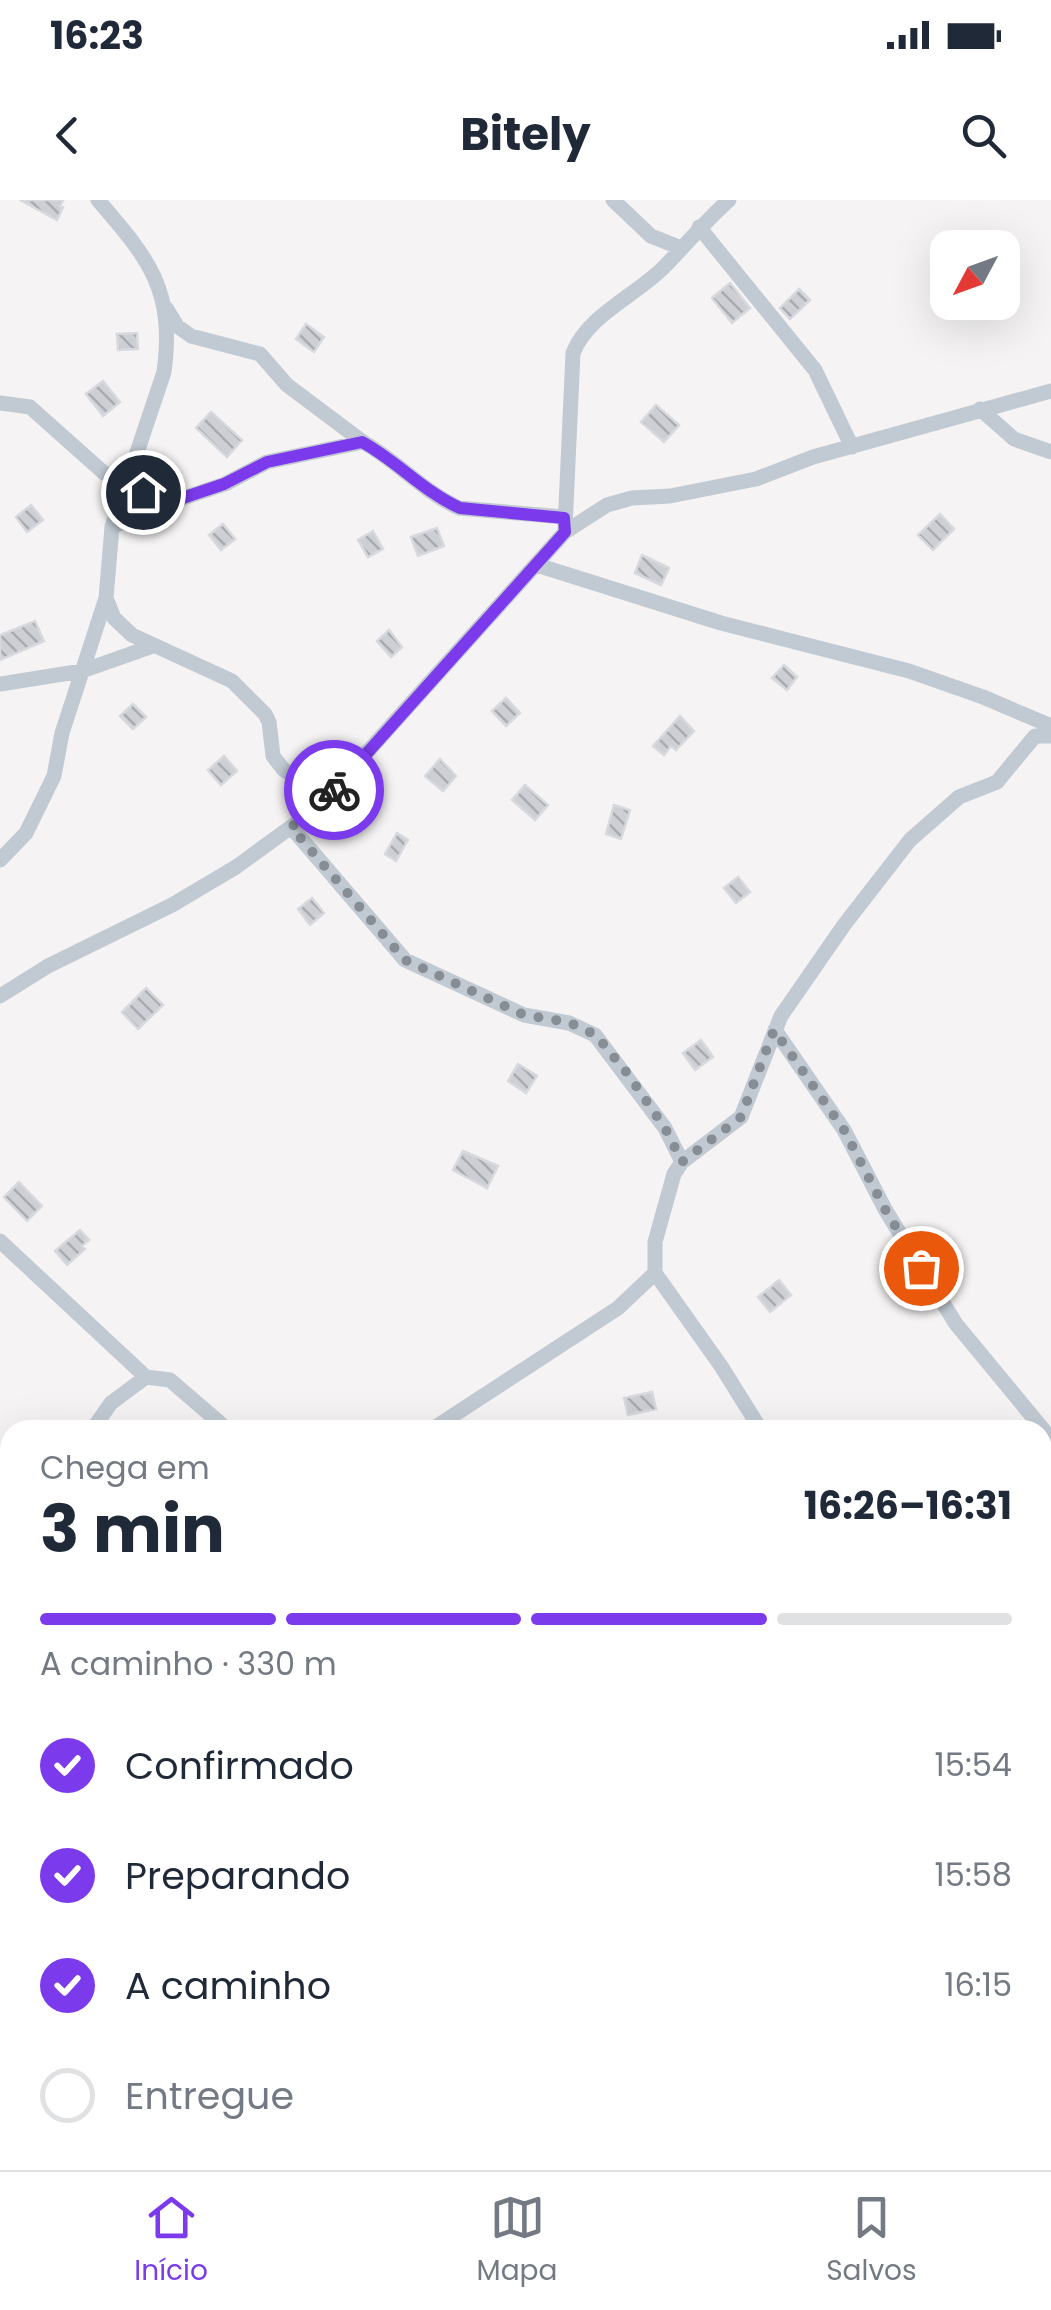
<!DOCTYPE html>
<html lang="pt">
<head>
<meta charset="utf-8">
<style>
	body { margin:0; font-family:Poppins,sans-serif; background:#f2f2f3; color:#1f2937; height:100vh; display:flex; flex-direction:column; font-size:38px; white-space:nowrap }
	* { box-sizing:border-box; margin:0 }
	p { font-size:32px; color:#747a83 }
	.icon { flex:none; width:55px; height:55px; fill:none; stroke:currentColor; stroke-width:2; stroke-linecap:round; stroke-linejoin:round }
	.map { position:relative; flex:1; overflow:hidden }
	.panel { position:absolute; left:0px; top:1220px; width:1052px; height:750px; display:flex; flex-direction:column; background:#fff; border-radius:30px 30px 0 0; box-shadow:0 10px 40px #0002 }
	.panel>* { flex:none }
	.needle { width:65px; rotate:229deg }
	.fabs { position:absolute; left:930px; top:30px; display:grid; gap:20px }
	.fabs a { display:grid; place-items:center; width:90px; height:90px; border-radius:20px; background:#fff; box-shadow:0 10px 40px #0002; font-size:50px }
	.pin { position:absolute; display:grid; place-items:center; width:85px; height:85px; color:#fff; margin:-42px; border:5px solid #fff; border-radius:50%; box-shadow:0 2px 10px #0007 }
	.courier { position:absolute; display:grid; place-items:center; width:100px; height:100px; margin:-50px; border:8px solid #7c3aed; border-radius:50%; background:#fff; color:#222; box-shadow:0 2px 12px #0007 }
	.headline em { font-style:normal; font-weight:700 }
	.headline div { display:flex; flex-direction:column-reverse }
	.headline { display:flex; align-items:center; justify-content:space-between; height:170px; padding:0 40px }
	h1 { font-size:65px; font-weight:700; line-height:75px }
	.bar { display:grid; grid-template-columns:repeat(4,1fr); gap:15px 10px; align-content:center; height:120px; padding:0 40px }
	.bar i { height:12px; border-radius:8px; background:#e0e1e3 }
	.bar .selected { background:#7c3aed }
	.bar p { grid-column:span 4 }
	ol { padding:0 40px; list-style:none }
	li { display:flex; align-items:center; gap:30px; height:110px }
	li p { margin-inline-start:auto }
	li .icon { padding:10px; border-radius:50%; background:#7c3aed; color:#fff; stroke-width:4 }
	li:last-child { color:#747a83 }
	li i { width:55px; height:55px; border:5px solid #e0e1e3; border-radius:50% }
	.status { display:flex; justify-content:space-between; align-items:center; height:70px; padding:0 50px; background:#fff; direction:ltr }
	.status svg { height:28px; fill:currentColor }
	header { display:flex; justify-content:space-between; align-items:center; height:130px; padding:0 40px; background:#fff; font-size:45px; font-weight:700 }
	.menu { display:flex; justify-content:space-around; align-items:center; height:140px; border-top:2px solid #e0e1e3; background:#fff; font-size:28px; color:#747a83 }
	.menu a { display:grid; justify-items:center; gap:5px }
	.menu .selected { color:#7c3aed }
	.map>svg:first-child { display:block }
</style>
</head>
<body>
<div class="status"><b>16:23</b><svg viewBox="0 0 49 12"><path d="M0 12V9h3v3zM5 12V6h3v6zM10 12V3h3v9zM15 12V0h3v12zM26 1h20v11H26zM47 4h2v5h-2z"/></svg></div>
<header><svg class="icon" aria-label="back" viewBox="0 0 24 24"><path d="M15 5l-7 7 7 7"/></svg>Bitely<svg class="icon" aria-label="search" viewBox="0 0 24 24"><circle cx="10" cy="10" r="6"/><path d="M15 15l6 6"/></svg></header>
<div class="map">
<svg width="1051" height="1970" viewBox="0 0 1051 1970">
	<defs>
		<pattern id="building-back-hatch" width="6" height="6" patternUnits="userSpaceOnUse" patternTransform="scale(2.5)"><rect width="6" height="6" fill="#cdcfd5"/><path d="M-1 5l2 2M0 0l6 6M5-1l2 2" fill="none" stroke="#a8abb0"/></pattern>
	</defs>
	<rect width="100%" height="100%" fill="#f5f3f3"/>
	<!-- building -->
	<path fill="url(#building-back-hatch)" stroke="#d7d9de" stroke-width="2.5" d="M20,0H63L60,6L63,7L57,20Z
		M730,83L750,108L732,123L712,98Z
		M799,89L810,100L790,119L780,108Z
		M306,124L324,137L314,152L296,139Z
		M137,133L138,149L118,150L117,134Z
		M103,181L120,202L103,216L86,194Z
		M656,205L679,225L664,242L641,222Z
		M211,212L242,240L227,257L196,228Z
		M31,305L43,320L27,332L16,317Z
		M940,314L954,329L933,350L918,335Z
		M223,324L235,339L221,350L209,335Z
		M437,328L444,346L418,356L411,337Z
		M373,331L383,349L368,357L358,340Z
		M642,355L669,368L661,385L635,373Z
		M35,421L44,441L0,460V435Z
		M389,430L402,447L391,457L377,441Z
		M784,465L797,477L787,490L772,478Z
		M506,498L520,513L506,526L492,511Z
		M133,504L146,517L133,529L120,516Z
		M680,516L694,531L676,550L671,546L664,555L653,546Z
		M224,556L237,571L221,585L208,570Z
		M440,559L456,576L443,591L425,576Z
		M525,585L548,605L535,620L512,600Z
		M614,605L630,610L621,639L606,634Z
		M397,633L408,640L396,661L385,654Z
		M738,677L750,692L736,703L724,688Z
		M312,698L324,713L310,725L298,709Z
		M146,788L163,805L138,829L122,812Z
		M701,840L713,857L695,870L683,853Z
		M518,864L537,876L526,893L508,881Z
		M463,951L498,966L487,988L453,970Z
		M19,982L42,1006L27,1021L4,997Z
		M80,1030L89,1040L82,1046L85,1049L67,1065L55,1051Z
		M779,1080L791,1095L770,1112L758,1097Z
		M652,1192L656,1209L628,1215L624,1198Z"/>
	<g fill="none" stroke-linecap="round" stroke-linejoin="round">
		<!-- minor -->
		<path stroke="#c1cad2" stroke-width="15" d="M98,0C149,59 175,90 164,172L112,327L106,398L114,418L132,435L232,481L265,514L269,522L273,556L283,569L326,599
			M613,0L651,36L681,48
			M699,27L815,170L852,247
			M166,108L177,126L191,136L260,154L287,185L363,242
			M0,203L30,207L104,273L125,280L162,305
			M980,209L1014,239L1051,252
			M112,327L162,305L225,284L267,262L363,242C397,261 424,292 459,308L564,317
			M565,328L573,153C588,115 635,96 663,68C686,45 705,21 729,0
			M537,365L721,423L909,471L983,497L1051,526
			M0,484L82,471L153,446
			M291,627L405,760L524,815L569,823L595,835L665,928L682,962
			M0,660L26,633L54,576L62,533L106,398
			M0,796L48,766L172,705L236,667L317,608L565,332L607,305L632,298L670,296L756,279L813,257L1051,191
			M775,830L844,930L886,1011L956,1124L1051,1239
			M0,1041L146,1177L170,1180L228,1230
			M655,1073L721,1166L761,1230
			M92,1230L111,1203L146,1177
			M431,1230L618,1108L655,1073V1042L674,974L682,962L741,917L781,816L844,725L910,640L959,597L997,582L1035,536H1051
			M1042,1278L1051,1273
			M0,1298L10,1306
			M0,1344L10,1336
			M1042,1560L1051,1553
			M1042,1633L1051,1652
			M0,1689L10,1691
			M438,1960L442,1970
			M587,1970L590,1960"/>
	</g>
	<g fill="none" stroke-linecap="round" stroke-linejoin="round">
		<!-- done -->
		<path stroke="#868d94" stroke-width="10" stroke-dasharray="0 18" d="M334,590L318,608L291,627L405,760L524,815L568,822L596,835L627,873L665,928L682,962L741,917L774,830L844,930L886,1011L921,1068"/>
		<!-- route -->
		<path stroke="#7c3aed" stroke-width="12" d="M143,292L162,305L224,284L267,262L362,242C397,261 424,292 460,308L564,318L565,332L334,590"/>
	</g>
</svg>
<div class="fabs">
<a><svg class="needle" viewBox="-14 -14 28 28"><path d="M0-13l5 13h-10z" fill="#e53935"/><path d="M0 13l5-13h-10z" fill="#747a83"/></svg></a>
</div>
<div class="pin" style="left:921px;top:1068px;background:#ea580c"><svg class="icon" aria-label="bag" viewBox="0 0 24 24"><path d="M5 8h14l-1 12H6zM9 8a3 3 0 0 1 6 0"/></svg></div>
<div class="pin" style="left:143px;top:292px;background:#1f2937"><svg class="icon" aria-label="home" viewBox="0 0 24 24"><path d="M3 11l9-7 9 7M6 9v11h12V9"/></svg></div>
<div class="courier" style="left:334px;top:590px"><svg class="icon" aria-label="bike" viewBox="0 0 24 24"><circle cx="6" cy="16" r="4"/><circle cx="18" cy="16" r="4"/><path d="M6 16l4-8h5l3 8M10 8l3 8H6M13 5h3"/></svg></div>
<section class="panel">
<div class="headline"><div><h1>3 min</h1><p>Chega em</p></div><em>16:26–16:31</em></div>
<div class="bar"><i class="selected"></i><i class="selected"></i><i class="selected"></i><i></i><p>A caminho · 330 m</p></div>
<ol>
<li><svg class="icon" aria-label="check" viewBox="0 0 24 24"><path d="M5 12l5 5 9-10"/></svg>Confirmado<p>15:54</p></li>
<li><svg class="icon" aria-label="check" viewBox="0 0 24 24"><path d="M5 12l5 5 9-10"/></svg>Preparando<p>15:58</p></li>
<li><svg class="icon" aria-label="check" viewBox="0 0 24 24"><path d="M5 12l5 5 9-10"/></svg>A caminho<p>16:15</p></li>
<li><i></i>Entregue</li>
</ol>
</section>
</div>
<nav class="menu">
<a class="selected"><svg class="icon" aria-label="home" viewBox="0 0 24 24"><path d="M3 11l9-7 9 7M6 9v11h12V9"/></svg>Início</a>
<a><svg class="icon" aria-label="map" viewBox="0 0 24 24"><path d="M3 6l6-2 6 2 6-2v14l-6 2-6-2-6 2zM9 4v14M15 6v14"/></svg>Mapa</a>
<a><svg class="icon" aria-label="saved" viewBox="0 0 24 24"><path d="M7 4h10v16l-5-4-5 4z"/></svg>Salvos</a>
</nav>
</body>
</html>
